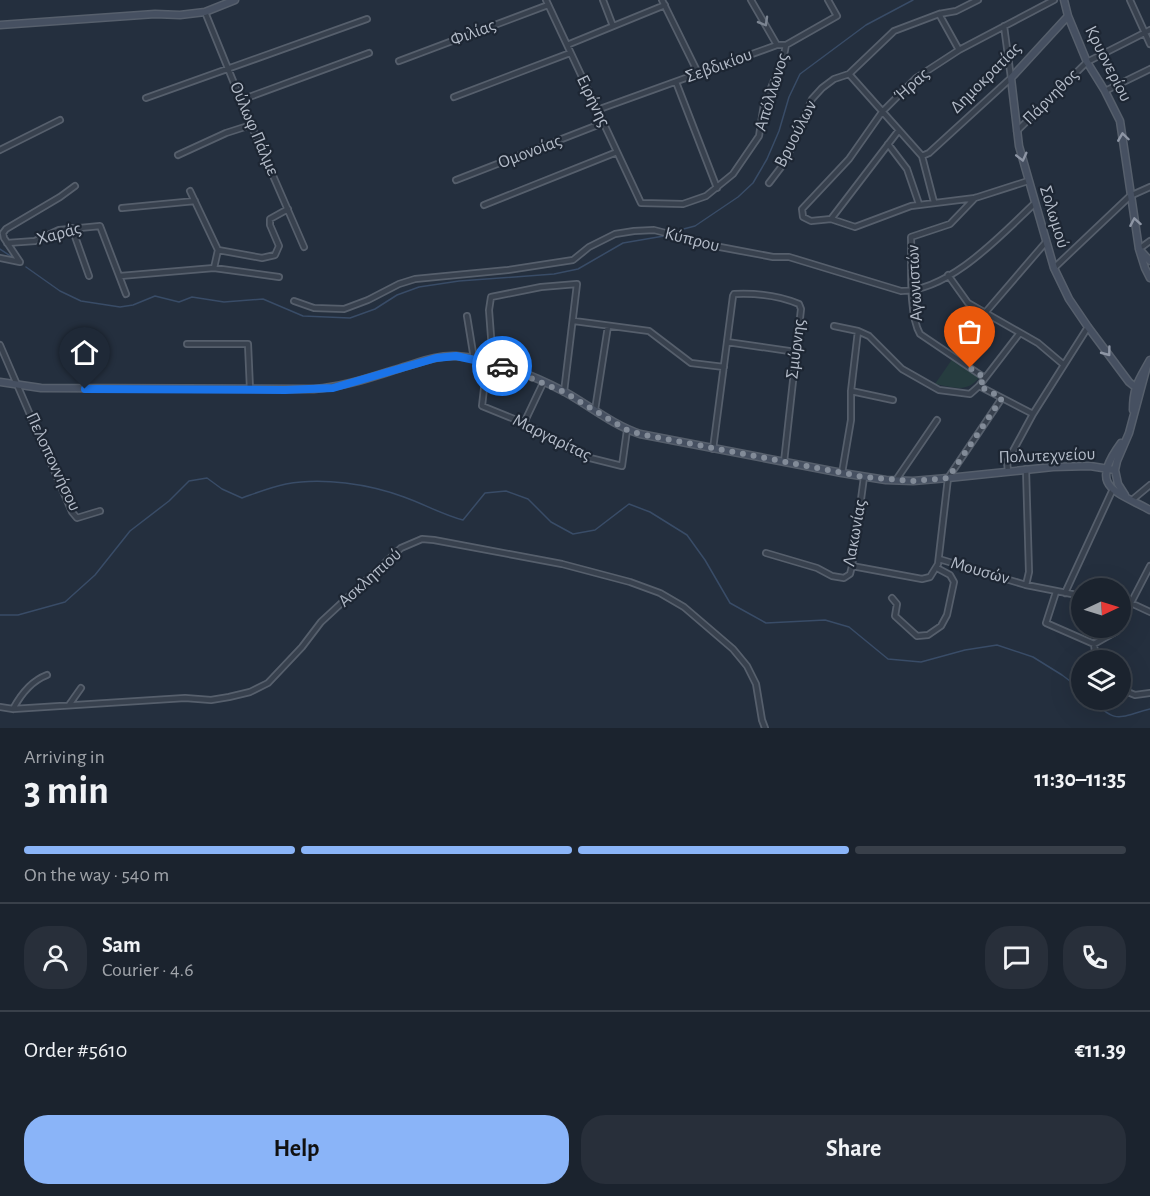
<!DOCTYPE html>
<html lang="en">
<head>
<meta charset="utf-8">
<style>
	body { margin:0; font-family:"Alegreya Sans",sans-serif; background:#282f3a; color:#f1f3f6; height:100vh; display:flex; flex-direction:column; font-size:22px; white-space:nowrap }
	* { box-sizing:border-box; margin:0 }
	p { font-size:20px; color:#a0a4aa }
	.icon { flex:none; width:33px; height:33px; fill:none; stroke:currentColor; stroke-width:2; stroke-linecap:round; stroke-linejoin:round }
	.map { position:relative; height:728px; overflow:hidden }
	.details { display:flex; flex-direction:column; background:#1b232e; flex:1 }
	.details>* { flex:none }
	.needle { width:39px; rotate:86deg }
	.tools { position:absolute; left:1071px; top:578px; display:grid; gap:12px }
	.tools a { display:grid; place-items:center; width:60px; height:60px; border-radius:50%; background:#1b232e; box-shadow:0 6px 24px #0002,0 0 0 2px #39404a; font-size:30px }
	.pin { position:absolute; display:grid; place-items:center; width:51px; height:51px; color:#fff; margin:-62px -26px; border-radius:50% 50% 50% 0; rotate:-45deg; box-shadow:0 0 6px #0007 }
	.pin .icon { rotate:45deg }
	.courier { position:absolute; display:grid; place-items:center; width:60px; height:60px; margin:-30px; border:4px solid #1a73e8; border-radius:50%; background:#fff; color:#222; box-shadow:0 2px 8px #0007 }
	.overview em { font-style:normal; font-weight:700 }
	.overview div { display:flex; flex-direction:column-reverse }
	.overview { display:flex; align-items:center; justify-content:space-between; height:102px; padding:0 24px }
	h1 { font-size:39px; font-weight:700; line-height:45px }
	.bar { display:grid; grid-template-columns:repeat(4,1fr); gap:9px 6px; align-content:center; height:72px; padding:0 24px }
	.bar i { height:8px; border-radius:4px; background:#39404a }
	.bar .current { background:#8ab4f8 }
	.bar p { grid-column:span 4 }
	.line { display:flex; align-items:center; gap:15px; padding:0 24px; border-top:2px solid #39404a }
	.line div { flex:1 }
	.round { display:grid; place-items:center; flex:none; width:63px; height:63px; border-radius:24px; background:#282f3a }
	.action { display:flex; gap:12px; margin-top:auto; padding:12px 24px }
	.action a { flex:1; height:69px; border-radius:24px; background:#8ab4f8; color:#111; font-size:24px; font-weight:700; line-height:69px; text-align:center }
	.action a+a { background:#282f3a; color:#f1f3f6 }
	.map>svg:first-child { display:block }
</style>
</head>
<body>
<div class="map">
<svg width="1150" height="728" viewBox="0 0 1150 728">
	<rect width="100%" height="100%" fill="#242f3e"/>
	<!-- green -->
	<path fill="#263c3f" d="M953,358L980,376C968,394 953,387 935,384Z"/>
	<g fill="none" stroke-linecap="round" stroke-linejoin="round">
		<!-- stream -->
		<path stroke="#394c67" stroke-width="1.5" d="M672,232L695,226L738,197L753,183L767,159L779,131L789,97L800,74L866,25L913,0
			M0,249L15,259
			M26,267L60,291L81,301L120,307L133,305L155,296L179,302L192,297L224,302L263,299L303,316L350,318L375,309L397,295L419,287L459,281L554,274L578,269L623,243L664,236
			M0,615H18L65,602L95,575L130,531L169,501L189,481L207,478L222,489L242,498C256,493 271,487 286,484C322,477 369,484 404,497C424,504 443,515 463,520L485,493L506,491L528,499L551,522L573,534L595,530L629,504L650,512L687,535L705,560L730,603L766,623L825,620L849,627L888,659L921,662L965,650L997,645L1033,657L1062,675L1082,690
			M1091,699C1117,725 1118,717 1150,709"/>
		<!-- street casing -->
		<g stroke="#565f6c" stroke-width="8">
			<path id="street" d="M546,0L641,203L683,204L706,196L733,174L759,136L764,104L783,60L786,45
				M603,0L613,26
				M662,0L698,73
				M751,0L777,45
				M1130,0L1150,44
				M205,12L251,125L304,247
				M939,14L959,50
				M567,45L665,5
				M399,61L548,5
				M849,74L922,156L934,202
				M676,82L717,188
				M1105,91L1150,69
				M454,97L570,53
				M146,98L367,19
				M241,100L369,53
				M597,110L777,45H786L837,16L828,0
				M899,130L831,219L811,221L803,217L802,209L849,159L882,112L916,78L959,50L1054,0
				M1017,131L1087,62L1150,30
				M888,144L907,169L919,204
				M0,150L60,120
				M178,155L226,133L251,125
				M922,156L929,153L1011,78L1004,26
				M456,180L603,123
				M769,183L785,162L812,99L822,88L834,79L849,74L894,31L939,14L956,11L978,0
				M190,191L218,250
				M975,198L950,224L911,237C912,262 908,313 920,334L985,378
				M484,205L617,152
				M122,208L195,201
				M831,219L855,227L911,206L975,198L1028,181
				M72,228L89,276
				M7,243L35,241L59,230L100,226L126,294
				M1139,249L1150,241
				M218,250L262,258L275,255L279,246L270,225V219L288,209
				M0,258L20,262L4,238L3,233L6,229L60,197L75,186
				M214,268L218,250
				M1054,268L1130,196L1150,187
				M948,275L968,303L1038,343L1064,365
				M120,276L214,268L279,277
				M294,301L314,308L344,309L368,300L399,284L415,279L508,270L573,260L589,247L615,234L634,231L654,230L720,247L773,257H789L901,291C950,291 1001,235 1034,204
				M985,313L1046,242
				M467,316L474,359
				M574,321L649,331L691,363L724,367
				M834,326L858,331L869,336L902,369L939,390L970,394L979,386L1019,334
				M727,342L796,352
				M187,344H248L250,389
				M0,345L72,512L77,518L100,511
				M487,362L482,406L524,423L582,456L622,466L627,430
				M493,363L489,310L491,297L541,287L577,284L564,392
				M979,386L1033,414
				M851,391L893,400
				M595,410L608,326
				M524,423L543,383
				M713,449L733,296L734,294C755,293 780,296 799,304L801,309L784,462
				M1026,469L1029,572L1026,585
				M1008,471L1007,462L1033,414L1088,327
				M842,473L851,420V391L858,331
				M896,480L937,420
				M1132,500L1150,485
				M766,553L817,568L832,576L844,578L850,574L852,566L864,477
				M939,559L1026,585L1082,596
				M852,566L922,579L930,577L938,564L948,478L1002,398
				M1056,592L1046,623L1094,644
				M1065,593L1113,489
				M892,598L897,604L895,616L917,636L928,635L941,626L947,615L954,582L950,575L937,568
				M1120,598L1150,612
				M1120,624L1150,566
				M1094,644L1117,631L1119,627
				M1094,644L1096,660
				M1120,689L1135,695L1150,693
				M69,705L81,688
				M0,707L13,709L185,698L211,700L229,697L250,692L268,683L302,647L321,622L401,548L422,539L434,540L562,564L630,582L660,593L684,607L733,649L747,666L756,684L762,720L765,728
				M13,709C21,694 31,681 47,675"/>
		</g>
		<!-- secondary casing -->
		<g stroke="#565f6c" stroke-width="9">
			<path id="secondary" d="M1064,0L1068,16L1087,62L1105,91L1120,121L1139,249L1145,268L1150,278
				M1068,16L1011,78L1019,146L1054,268L1069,299L1088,327L1129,382L1139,390
				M0,25L155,14L180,15L205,12L235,0
				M1140,250L1150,261
				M0,382L41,388L314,389C346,387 377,375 407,366C423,361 439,355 456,356C490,358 535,376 565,392C590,406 613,425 640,434L842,473L886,480L913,481L948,478L1053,467L1090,466L1115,470
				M1133,410C1133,386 1139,380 1150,360
				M1121,443C1089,487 1113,490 1150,510
				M1125,495L1118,484L1115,470L1117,461L1129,433L1147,366"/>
		</g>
		<!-- street -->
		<use href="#street" stroke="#38414e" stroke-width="4.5"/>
		<!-- secondary -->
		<use href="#secondary" stroke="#465061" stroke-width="6"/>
	</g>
	<!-- one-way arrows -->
	<defs><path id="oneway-chevron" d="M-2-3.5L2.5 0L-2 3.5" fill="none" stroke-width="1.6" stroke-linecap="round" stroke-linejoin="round" transform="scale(1.5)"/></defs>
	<use stroke="#7c8592" href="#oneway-chevron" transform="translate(764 22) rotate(60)"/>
	<g stroke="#8e96a5">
		<use href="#oneway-chevron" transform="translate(1123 137) rotate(-98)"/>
		<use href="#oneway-chevron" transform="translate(1022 157) rotate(76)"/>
		<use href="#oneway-chevron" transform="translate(1135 222) rotate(-100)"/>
		<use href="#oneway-chevron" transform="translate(1107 352) rotate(53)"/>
	</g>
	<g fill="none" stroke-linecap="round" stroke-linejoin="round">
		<!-- done -->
		<path stroke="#828b98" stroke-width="6" stroke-dasharray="0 10.8" d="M502,366L564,392L627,430L640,434L864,477L913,481L948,478L1002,398L979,386L985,378L970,368"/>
		<!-- route -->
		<path stroke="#1a73e8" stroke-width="8" d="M85,389L285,390L333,388L436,358L456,356L502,366"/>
	</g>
	<g text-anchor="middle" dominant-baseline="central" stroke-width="4.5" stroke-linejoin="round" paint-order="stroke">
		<!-- street labels -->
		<g font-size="18" fill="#b4bcc9" stroke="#1d2633">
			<text transform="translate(473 33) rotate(-21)">Φιλίας</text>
			<text transform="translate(1108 64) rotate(63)">Κρυονερίου</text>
			<text transform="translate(719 66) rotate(-20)">Σεβδικίου</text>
			<text transform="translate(986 78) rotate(-45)">Δημοκρατίας</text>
			<text transform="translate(912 85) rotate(-42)">Ήρας</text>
			<text transform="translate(772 92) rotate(-73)">Απόλλωνος</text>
			<text transform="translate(1051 97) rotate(-45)">Πάρνηθος</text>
			<text transform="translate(593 101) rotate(64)">Ειρήνης</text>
			<text transform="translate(254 129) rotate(67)">Ούλωφ Πάλμε</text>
			<text transform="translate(796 134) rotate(-63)">Βρυούλων</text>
			<text transform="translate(530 152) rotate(-21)">Ομονοίας</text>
			<text transform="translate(1054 217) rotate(73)">Σολωμού</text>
			<text transform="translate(59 234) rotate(-15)">Χαράς</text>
			<text transform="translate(692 240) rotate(14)">Κύπρου</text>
			<text transform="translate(915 283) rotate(-93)">Αγωνιστών</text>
			<text transform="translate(796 349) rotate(-83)">Σμύρνης</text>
			<text transform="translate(552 438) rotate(26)">Μαργαρίτας</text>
			<text transform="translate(1047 456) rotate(-2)">Πολυτεχνείου</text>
			<text transform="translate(53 462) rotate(65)">Πελοποννήσου</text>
			<text transform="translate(855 533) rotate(-80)">Λακωνίας</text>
			<text transform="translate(980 571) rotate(16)">Μουσών</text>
			<text transform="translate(370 578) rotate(-42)">Ασκληπιού</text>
		</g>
	</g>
</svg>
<div class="tools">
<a><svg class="needle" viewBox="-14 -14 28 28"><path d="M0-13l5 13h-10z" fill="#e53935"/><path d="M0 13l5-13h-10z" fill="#a0a4aa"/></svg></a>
<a><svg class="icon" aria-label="layers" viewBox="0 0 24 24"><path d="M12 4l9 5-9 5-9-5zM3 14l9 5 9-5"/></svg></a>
</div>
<div class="pin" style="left:970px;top:368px;background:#ea580c"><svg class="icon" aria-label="bag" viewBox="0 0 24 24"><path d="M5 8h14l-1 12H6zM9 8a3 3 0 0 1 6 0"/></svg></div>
<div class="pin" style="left:85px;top:389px;background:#1f2937"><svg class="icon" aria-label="home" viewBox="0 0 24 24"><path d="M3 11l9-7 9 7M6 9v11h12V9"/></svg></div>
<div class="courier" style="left:502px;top:366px"><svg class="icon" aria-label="car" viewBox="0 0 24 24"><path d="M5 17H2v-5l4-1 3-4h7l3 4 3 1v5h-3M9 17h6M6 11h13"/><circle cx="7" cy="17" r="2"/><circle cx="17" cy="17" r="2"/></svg></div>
</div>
<section class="details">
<div class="overview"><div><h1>3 min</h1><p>Arriving in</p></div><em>11:30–11:35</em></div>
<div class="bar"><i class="current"></i><i class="current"></i><i class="current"></i><i></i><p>On the way · 540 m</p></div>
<div class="line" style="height:108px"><a class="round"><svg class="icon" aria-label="person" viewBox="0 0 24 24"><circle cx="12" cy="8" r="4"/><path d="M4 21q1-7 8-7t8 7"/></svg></a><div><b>Sam</b><p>Courier · 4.6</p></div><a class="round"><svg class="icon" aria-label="chat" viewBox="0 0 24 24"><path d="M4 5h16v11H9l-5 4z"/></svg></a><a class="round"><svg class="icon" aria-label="phone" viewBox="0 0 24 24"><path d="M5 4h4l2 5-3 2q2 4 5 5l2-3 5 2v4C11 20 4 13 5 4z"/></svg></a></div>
<div class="line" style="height:78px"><div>Order #5610</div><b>€11.39</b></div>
<div class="action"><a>Help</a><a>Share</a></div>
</section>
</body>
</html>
